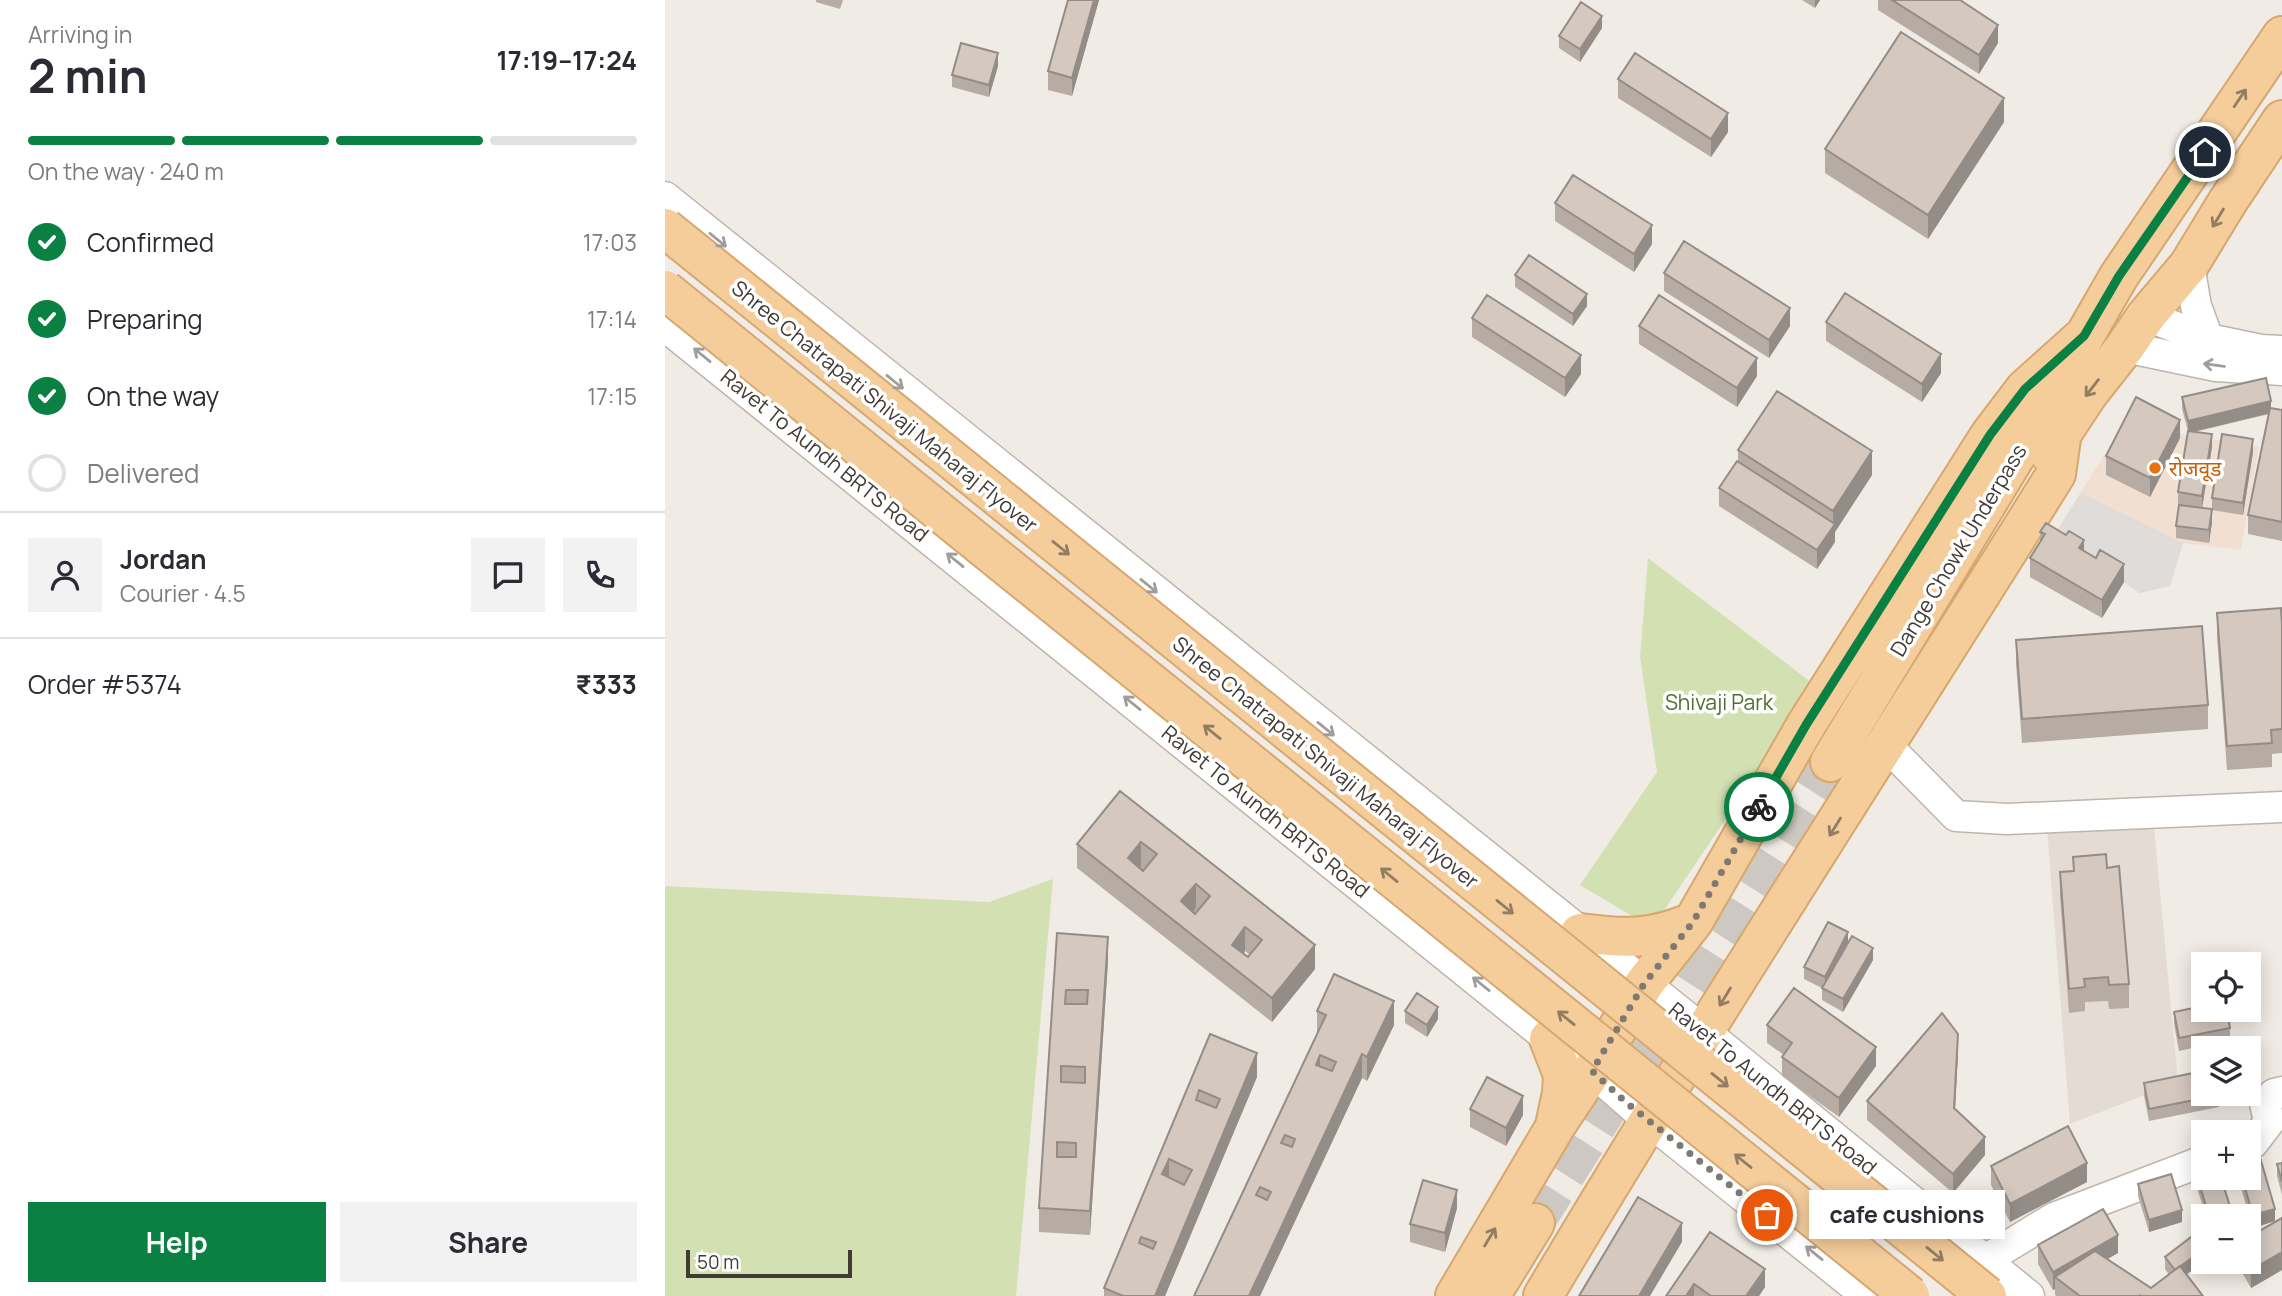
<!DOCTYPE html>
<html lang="en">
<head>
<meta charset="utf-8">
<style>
	body { margin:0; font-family:Manrope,"Noto Sans Devanagari",sans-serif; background:#f2f2f3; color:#2b2b33; height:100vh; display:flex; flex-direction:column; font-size:26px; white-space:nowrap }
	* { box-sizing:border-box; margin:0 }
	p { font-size:23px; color:#7c7c81 }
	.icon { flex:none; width:38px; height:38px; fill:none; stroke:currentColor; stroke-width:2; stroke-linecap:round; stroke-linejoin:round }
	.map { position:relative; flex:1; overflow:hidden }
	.details { display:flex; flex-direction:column; background:#fff; width:665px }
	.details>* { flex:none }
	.fabs { position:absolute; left:1526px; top:952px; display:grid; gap:14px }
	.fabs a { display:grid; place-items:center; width:70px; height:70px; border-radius:0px; background:#fff; box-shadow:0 4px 18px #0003; font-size:35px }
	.scale { position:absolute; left:21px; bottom:18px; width:166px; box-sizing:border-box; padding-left:7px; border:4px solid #423b35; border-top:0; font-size:19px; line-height:24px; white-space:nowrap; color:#423b35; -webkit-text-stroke:5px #fff; paint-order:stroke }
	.pin { position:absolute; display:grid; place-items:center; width:60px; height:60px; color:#fff; margin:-30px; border:4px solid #fff; border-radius:50%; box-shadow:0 2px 7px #0007 }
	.courier { position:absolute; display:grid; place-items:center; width:70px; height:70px; margin:-35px; border:5px solid #0b8043; border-radius:50%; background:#fff; color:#222; box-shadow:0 2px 9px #0007 }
	.bubble { position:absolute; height:49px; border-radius:0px; background:#fff; box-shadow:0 4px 18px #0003; font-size:23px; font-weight:700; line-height:49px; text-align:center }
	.head em { font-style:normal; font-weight:700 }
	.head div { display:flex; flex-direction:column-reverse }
	.head { display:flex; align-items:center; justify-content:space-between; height:119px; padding:0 28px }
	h1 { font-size:46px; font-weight:700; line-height:52px }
	.bar { display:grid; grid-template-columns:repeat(4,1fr); gap:10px 7px; align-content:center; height:84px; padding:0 28px }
	.bar i { height:9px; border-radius:5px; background:#e1e1e2 }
	.bar .selected { background:#0b8043 }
	.bar p { grid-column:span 4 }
	.line { display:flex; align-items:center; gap:18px; padding:0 28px; border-top:2px solid #e1e1e2 }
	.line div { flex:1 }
	.round { display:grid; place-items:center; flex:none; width:74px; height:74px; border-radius:0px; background:#f2f2f3 }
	ol { padding:0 28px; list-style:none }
	li { display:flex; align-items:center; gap:21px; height:77px }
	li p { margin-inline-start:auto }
	li .icon { padding:7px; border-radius:50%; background:#0b8043; color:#fff; stroke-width:4 }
	li:last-child { color:#7c7c81 }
	li i { width:38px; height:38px; border:4px solid #e1e1e2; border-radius:50% }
	.action { display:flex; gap:14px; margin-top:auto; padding:14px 28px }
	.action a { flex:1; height:80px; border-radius:0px; background:#0b8043; color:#fff; font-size:28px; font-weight:700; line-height:80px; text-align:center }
	.action a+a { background:#f2f2f3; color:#2b2b33 }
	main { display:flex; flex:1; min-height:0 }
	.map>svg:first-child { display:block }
</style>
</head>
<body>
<main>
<section class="details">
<div class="head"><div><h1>2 min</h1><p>Arriving in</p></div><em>17:19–17:24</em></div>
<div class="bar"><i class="selected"></i><i class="selected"></i><i class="selected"></i><i></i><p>On the way · 240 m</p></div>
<ol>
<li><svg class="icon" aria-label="check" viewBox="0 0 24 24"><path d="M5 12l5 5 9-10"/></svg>Confirmed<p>17:03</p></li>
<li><svg class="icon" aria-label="check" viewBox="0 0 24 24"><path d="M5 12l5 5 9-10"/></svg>Preparing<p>17:14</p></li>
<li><svg class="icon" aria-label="check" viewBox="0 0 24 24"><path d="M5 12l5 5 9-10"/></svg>On the way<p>17:15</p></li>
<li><i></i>Delivered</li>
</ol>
<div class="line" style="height:126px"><a class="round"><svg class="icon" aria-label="person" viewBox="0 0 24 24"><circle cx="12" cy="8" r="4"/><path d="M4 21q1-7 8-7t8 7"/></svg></a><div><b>Jordan</b><p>Courier · 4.5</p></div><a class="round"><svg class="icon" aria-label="chat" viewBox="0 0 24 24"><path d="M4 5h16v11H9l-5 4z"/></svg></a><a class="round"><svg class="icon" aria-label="phone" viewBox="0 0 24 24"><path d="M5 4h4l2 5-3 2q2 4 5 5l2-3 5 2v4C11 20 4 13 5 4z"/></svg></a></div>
<div class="line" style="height:91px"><div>Order #5374</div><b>₹333</b></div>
<div class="action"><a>Help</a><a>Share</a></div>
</section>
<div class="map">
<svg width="1617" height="1296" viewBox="0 0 1617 1296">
	<rect width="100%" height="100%" fill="#f1ebe5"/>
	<!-- residential -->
	<path fill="#e4dcd4" d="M1488,817L1513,1082L1405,1124L1382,828Z"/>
	<!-- commercial -->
	<path fill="#f1dfd2" d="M1468,409L1522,436L1594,446L1576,550L1518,543L1505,586L1475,593L1389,535Z"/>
	<!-- green -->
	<path fill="#d3e1b2" d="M983,558L1151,686L987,928L915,885L992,772L975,657Z
		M388,879L351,1296H0V886L324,902Z"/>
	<!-- parking -->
	<path fill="#dfdcda" d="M1416,493L1518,543L1505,586L1475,593L1389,535Z"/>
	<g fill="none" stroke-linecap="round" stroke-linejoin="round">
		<!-- major-tunnel -->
		<path stroke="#cec8c2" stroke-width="38" stroke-dasharray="38 19" stroke-linecap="butt" d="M870,1223L1165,762"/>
		<!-- minor casing -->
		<g stroke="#beb5ac" stroke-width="33">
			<path id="minor" d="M0,197L1008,1006L1364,1296
				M1524,265L1531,306L1543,339L1596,350L1617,351
				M1481,316L1543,339
				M0,326L884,1039L927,1071L984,1121L1202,1296
				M1460,347L1551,366L1617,370
				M1221,745L1291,816L1342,819L1617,807
				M1584,1145L1588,1143L1604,1122L1600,1103L1609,1094L1617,1092
				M1320,1260L1389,1218L1538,1161"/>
		</g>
		<!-- major casing -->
		<g stroke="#d7a76d" stroke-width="42">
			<path id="major" d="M1384,453L1423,394L1460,347L1481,316L1524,265L1563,201L1617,120
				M1165,762L1350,457L1454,276L1617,36
				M915,933C961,939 984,940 1028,922
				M884,1039L898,1075L897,1093L891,1121
				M790,1296L890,1127L927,1071L979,984L1028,922L1141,725L1325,435L1360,389L1419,336
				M825,1296L870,1223
				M878,1296C1043,1018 1220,748 1391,474L1397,431"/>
		</g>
		<!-- minor -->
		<use href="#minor" stroke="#fff" stroke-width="30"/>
		<!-- major -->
		<use href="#major" stroke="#f4cd9b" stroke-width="38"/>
		<!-- major-bridge casing -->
		<g stroke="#d7a76d" stroke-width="42" stroke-linecap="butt">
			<path id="major-bridge" d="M0,228L1322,1296
				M0,290L1245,1296"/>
		</g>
		<!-- major-bridge -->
		<use href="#major-bridge" stroke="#f4cd9b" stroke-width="38"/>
	</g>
	<!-- wall -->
	<path fill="#b6aca4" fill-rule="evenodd" d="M151,0H178L175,9L151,2Z
		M403,0H434L407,96L383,90V71Z
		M1137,0H1155L1150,8Z
		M1213,0H1295L1333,43L1314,74L1213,10Z
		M937,28L915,62L894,48V36Z
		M333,66L324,97L287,87V75Z
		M953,79L1063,132L1046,157L953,98Z
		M1339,122L1263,239L1160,173V149Z
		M890,203L987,244L969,272L890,221Z
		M999,273L1125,326L1104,358L999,291Z
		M850,275L922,306L908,326L850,287Z
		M807,318L916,374L900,397L807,337Z
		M1161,322L1276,373L1257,402L1161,341Z
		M974,326L1092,376L1072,407L974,344Z
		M1517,397L1617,410V541L1583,534V515L1604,414L1529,432L1547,447L1537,508L1547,509V498L1588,452L1578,515L1547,510V522L1544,543L1511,538V526L1531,507L1513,505V492L1523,431L1517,409Z
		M1515,438L1485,497L1441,475V456Z
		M1073,450L1207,475L1170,532V542L1152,569L1054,506V488L1073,462Z
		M1375,532L1419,551L1459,582L1437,618L1365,577V558L1375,542Z
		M1552,613L1617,626V753L1607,754V767L1562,770L1552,637Z
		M1351,640L1543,705V729L1357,743L1351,664Z
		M455,791L650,969L607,1022L412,868V844ZM580,951L585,955L583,957L579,954Z
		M1408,857L1442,868L1464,984V1008L1444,1009L1443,1001L1420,1002V1011L1404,1013L1395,896V872L1408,871Z
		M392,933L443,961L425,1235L374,1232V1208Z
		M1183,942L1208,960L1178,1012L1157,1000V988L1139,979V967Z
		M652,1011L729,1025L702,1081L697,1078L595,1296H529L652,1034Z
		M740,1011L773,1019L762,1037L740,1023Z
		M1509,1012L1565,1028V1040L1514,1051L1509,1024Z
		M1102,1025L1211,1066L1174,1117L1117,1076V1057L1119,1055L1102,1043Z
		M545,1034L592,1077L500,1296H439V1288Z
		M1293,1053L1290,1109L1320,1155L1288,1193L1202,1120V1101Z
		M1479,1083L1554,1094V1107L1484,1121L1479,1096Z
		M805,1109L858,1115L841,1146L805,1127Z
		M1528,1163L1568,1216H1541L1528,1176Z
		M1617,1163V1195L1612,1176V1164Z
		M1326,1166L1422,1182L1345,1222L1326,1185Z
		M1573,1178H1584L1610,1221L1588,1228Z
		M1473,1184L1517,1222L1484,1232L1473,1196Z
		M792,1208L780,1252L745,1242V1224Z
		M1617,1218V1270L1586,1288L1571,1262H1584Z
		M1045,1232L1100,1287L1094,1296H1001Z
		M1373,1245L1453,1253L1442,1259L1486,1288L1504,1275L1500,1269V1257L1538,1262L1521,1275L1538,1296H1392L1390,1295V1289L1388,1290L1373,1264Z"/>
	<!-- shaded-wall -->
	<path fill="#948c86" d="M429,0H434L407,96V78Z
		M1150,0H1155L1150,8Z
		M937,16V28L915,62V49Z
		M1333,25V43L1314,74V55Z
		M333,53V66L324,97V85Z
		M1339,98V122L1263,239V215Z
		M1063,113V132L1046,157V139Z
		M987,225V244L969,272V254Z
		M922,294V306L908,326V314Z
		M1125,308V326L1104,358V340Z
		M1276,354V373L1257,402V384Z
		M916,355V374L900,397V378Z
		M1092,358V376L1072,407V388Z
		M1606,401V413L1523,433V421Z
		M1515,420V438L1485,497V478Z
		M1547,434V447L1537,508V496Z
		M1588,439V452L1578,515V503Z
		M1207,451V475L1170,532V542L1152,569V550L1168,526V511Z
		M1547,509V522L1544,543V530Z
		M1419,540V558L1414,548Z
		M1459,564V582L1437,618V600Z
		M476,842V866L463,882V858Z
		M531,884V908L516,925V901Z
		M580,927V951L568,967L567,945Z
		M1183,932V944L1160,990V977Z
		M443,937V961L425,1235V1211Z
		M650,945V969L607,1022V998Z
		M1208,948V960L1178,1012V999Z
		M729,1001V1025L702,1081V1057Z
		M773,1007V1019L762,1037V1025Z
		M1293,1034V1053L1289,1127V1108Z
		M1211,1047V1066L1174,1117V1098Z
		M592,1053V1077L500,1296H490Z
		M697,1054V1078L595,1296H584Z
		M655,1055V1079L651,1065Z
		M858,1096V1115L841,1146V1128Z
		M1320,1137V1155L1288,1193V1174Z
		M504,1159V1183L497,1174Z
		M1422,1163V1182L1345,1222V1204Z
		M792,1190V1208L780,1252V1233Z
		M1610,1209V1221L1588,1228V1215Z
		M1517,1210V1222L1484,1232V1220Z
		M1017,1223V1242L985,1296H974Z
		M1453,1235V1253L1399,1284L1390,1277V1289L1388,1290V1272Z
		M1538,1250V1262L1510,1283V1271Z
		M1617,1252V1270L1586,1288V1270Z
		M1100,1269V1287L1094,1296H1081Z
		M1029,1284V1296H1021Z"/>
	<!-- building -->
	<path fill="#d4c8bf" stroke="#948c86" stroke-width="2" fill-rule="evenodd" d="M403,0H429L407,78L383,71Z
		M1227,0H1295L1333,25L1314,55Z
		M916,2L937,16L915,49L894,36Z
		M1236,32L1339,98L1263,215L1160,149Z
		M296,43L333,53L324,85L287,75Z
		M970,53L1063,113L1046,139L953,79Z
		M908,175L987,225L969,254L890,203Z
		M1019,241L1125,308L1104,340L999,273Z
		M864,255L922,294L908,314L850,275Z
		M1180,293L1276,354L1257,384L1161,322Z
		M822,295L916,355L900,378L807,318Z
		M994,295L1092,358L1072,388L974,326Z
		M1601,378L1606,401L1523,421L1517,397Z
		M1112,391L1207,451L1168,511L1073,450Z
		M1471,397L1515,420L1485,478L1441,456Z
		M1605,408L1617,410V522L1583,515Z
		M1523,431L1547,434L1537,496L1513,492Z
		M1557,434L1588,439L1578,503L1547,498Z
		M1072,461L1170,524L1152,550L1054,488Z
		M1514,505L1547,509L1544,530L1511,526Z
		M1381,523L1401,535L1404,531L1419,540L1414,548L1431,558L1435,550L1459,564L1437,600L1365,558L1380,534L1375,532Z
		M1616,608L1617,626V729L1606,730L1607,743L1562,746L1552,613Z
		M1537,626L1543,705L1357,719L1351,640Z
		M455,791L650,945L607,998L412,844ZM476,842L492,854L478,871L463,858ZM531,884L545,896L530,914L516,901ZM580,927L597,940L583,957L567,945Z
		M1441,854L1442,868L1454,866L1464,984L1444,985L1443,977L1419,979L1420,987L1404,989L1395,872L1409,871L1408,857Z
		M1163,922L1183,932L1160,977L1139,967Z
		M392,933L443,937L425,1211L374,1208ZM401,990H423L422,1004H400ZM396,1066L420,1067V1083L396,1082ZM392,1142L411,1143V1157H392Z
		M1187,936L1208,948L1178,999L1157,988Z
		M669,974L729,1001L702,1057L697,1054L584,1296H529L661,1015L652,1011ZM655,1055L671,1062L667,1071L651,1065ZM620,1135L630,1139L627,1147L616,1143ZM595,1187L606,1192L602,1200L591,1195Z
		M1129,988L1211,1047L1174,1098L1117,1057L1127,1043L1102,1025Z
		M752,993L773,1007L762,1025L740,1011Z
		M1538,1006V1010H1562L1565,1028L1514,1038L1509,1012Z
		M1277,1013L1293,1034L1289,1108L1320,1137L1288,1174L1202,1101Z
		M545,1034L592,1053L490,1296H458L439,1288ZM534,1090L555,1099L551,1108L531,1100ZM504,1159L527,1170L519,1185L497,1174ZM476,1237L491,1242L488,1249L474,1243Z
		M1538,1071V1094L1554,1095L1484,1109L1479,1083Z
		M822,1077L858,1096L841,1128L805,1109Z
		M1403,1126L1422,1163L1345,1204L1326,1166Z
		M1592,1147L1610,1209L1588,1215L1577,1178H1584V1150Z
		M1538,1160V1178H1556L1568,1216H1544L1528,1163Z
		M1617,1163V1182L1612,1164Z
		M1506,1174L1517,1210L1484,1220L1473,1184Z
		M758,1180L792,1190L780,1233L745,1224Z
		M973,1197L1017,1223L974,1296H914Z
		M1438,1209L1453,1235L1388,1272L1373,1245Z
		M1617,1218V1252L1586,1270L1581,1262H1584V1237Z
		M1045,1232L1100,1269L1081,1296H1046L1029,1284L1021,1296H1001Z
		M1530,1234L1538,1246V1250L1510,1270L1500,1257Z
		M1430,1251L1486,1288L1515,1266L1538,1296H1474L1476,1295L1474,1296H1415L1390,1277Z"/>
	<!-- one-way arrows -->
	<defs><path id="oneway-shaft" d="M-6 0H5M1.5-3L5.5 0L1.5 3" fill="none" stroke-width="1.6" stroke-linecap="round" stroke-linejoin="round" transform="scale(1.75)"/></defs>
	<g stroke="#927d63">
		<use href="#oneway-shaft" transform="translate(1575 98) rotate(-56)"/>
		<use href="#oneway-shaft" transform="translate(1553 218) rotate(121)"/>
		<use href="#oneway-shaft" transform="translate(1427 388) rotate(128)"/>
		<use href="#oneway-shaft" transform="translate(396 548) rotate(39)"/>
		<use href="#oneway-shaft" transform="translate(547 732) rotate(-141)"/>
		<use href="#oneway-shaft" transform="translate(1170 827) rotate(122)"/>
		<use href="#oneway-shaft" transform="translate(724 875) rotate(-141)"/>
		<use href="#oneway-shaft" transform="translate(840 907) rotate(39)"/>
		<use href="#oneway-shaft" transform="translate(1060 997) rotate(121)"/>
		<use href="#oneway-shaft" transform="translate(901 1018) rotate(-141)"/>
		<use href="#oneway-shaft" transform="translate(1055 1080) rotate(39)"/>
		<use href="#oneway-shaft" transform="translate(1078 1161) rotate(-141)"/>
		<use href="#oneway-shaft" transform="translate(825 1237) rotate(-59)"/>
		<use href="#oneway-shaft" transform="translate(1270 1254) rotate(39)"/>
	</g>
	<g stroke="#a09d9a">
		<use href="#oneway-shaft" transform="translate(53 240) rotate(39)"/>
		<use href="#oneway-shaft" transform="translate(37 355) rotate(-141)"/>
		<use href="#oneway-shaft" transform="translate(1549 365) rotate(-172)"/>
		<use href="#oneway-shaft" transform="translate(230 382) rotate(39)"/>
		<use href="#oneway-shaft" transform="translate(290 560) rotate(-141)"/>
		<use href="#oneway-shaft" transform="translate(484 586) rotate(39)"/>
		<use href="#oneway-shaft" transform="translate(467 703) rotate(-141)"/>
		<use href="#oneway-shaft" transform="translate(661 729) rotate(39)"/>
		<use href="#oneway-shaft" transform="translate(816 984) rotate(-141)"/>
		<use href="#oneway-shaft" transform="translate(1149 1253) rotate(-141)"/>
	</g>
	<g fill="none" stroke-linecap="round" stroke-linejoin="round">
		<!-- done -->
		<path stroke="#7f7973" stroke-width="7" stroke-dasharray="0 12.6" d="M1094,807L1028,922L979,984L927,1071L963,1104L1102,1215"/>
		<!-- route -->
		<path stroke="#0b8043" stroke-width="9" d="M1094,807L1141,725L1325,435L1360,389L1419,336L1454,276L1540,152"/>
	</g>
	<!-- markers -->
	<circle fill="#e8710a" stroke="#fff" stroke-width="2.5" cx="1490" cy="468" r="7"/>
	<g text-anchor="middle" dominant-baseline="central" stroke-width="7" stroke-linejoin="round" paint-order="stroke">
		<!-- street labels -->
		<g font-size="21" fill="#423b35" stroke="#fff">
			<text transform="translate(220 406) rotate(39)">Shree Chatrapati Shivaji Maharaj Flyover</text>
			<text transform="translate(160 455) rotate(39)">Ravet To Aundh BRTS Road</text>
			<text transform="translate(1293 550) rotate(-59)">Dange Chowk Underpass</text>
			<text transform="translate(661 762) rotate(39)">Shree Chatrapati Shivaji Maharaj Flyover</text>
			<text transform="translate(601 811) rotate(39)">Ravet To Aundh BRTS Road</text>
			<text transform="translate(1108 1088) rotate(39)">Ravet To Aundh BRTS Road</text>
		</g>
		<!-- food labels -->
		<g font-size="21" fill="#c56008" stroke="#fff" text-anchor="start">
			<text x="1504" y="468">रोजवूड</text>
		</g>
		<!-- park labels -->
		<g font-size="21" fill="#506e2f" stroke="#fff">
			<text x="1054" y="702">Shivaji Park</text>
		</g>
	</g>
</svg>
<div class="fabs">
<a><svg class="icon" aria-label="locate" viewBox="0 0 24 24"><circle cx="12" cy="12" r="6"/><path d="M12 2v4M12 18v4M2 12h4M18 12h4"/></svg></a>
<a><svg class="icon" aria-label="layers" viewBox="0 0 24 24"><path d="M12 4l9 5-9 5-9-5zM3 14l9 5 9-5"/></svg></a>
<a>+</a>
<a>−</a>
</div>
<div class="scale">50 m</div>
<div class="pin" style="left:1102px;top:1215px;background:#ea580c"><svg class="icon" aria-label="bag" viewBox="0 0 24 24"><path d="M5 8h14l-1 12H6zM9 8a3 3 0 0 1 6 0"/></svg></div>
<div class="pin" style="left:1540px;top:152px;background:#1f2937"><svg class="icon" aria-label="home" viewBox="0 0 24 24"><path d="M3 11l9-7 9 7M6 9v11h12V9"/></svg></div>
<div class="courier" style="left:1094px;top:807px"><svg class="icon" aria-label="bike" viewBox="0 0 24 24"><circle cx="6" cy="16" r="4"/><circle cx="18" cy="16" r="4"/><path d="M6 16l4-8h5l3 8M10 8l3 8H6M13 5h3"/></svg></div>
<div class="bubble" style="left:1144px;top:1190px;width:196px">cafe cushions</div>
</div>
</main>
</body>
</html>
